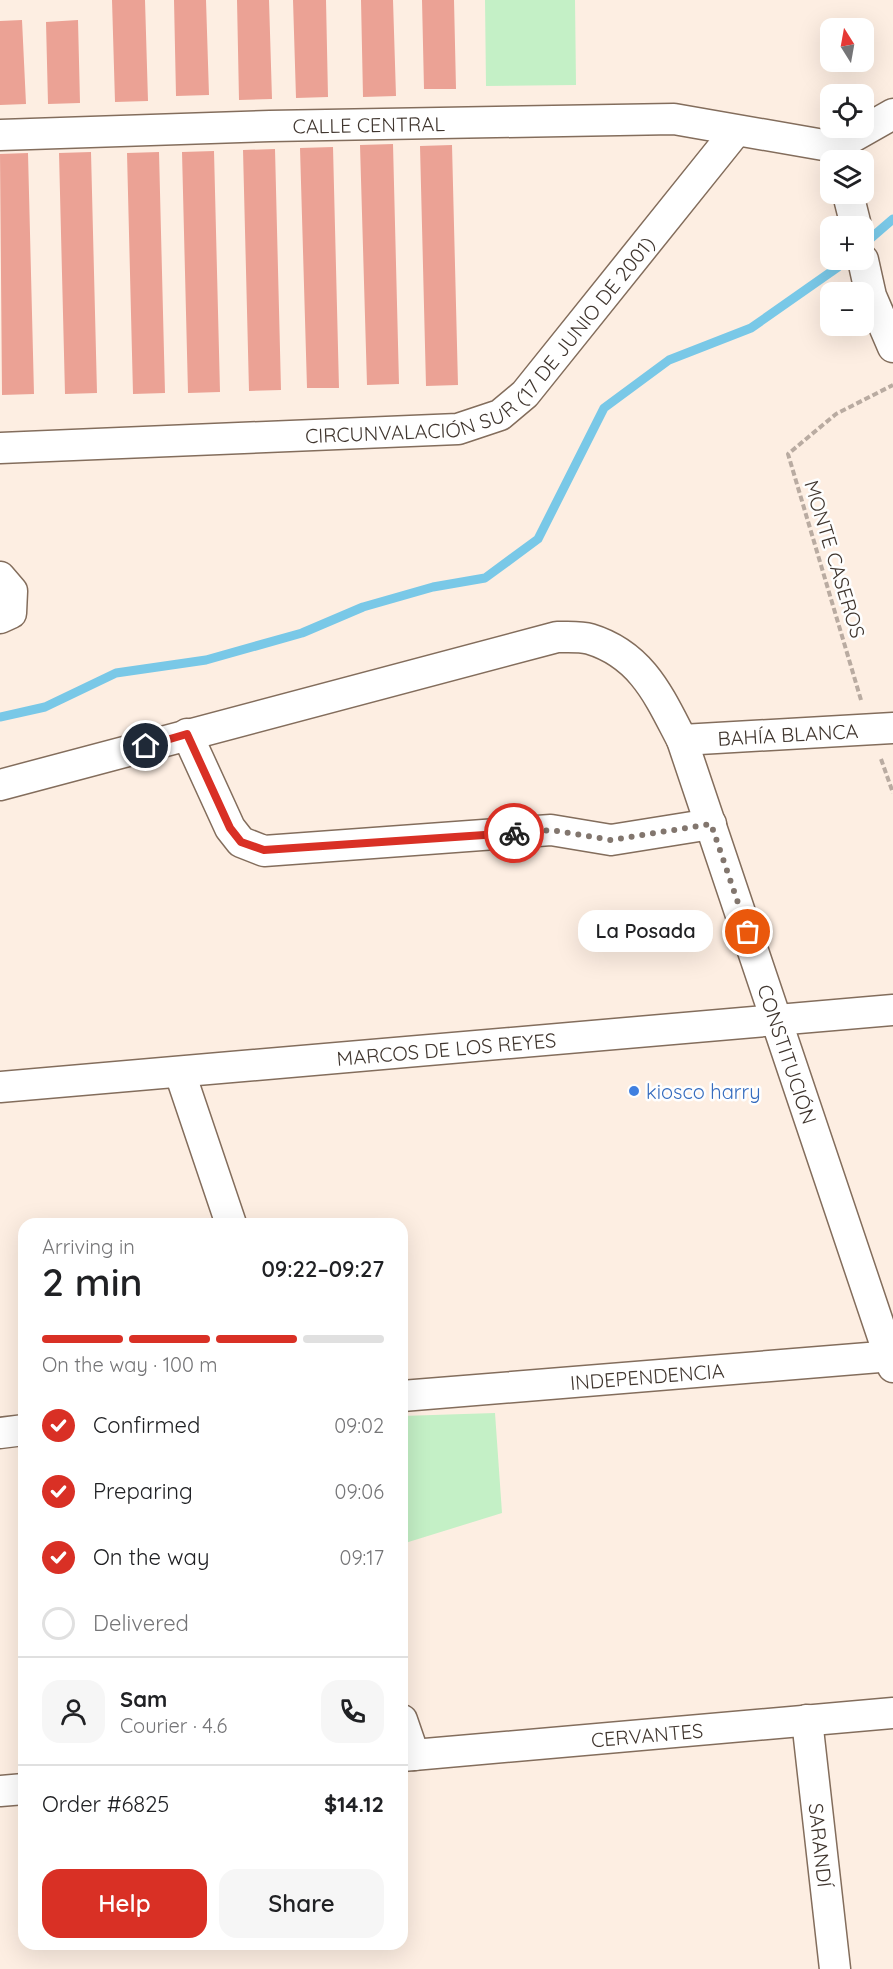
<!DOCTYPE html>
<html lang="en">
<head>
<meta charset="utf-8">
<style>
	body { margin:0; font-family:Quicksand,sans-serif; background:#f6f6f6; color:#202124; height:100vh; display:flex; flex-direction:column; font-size:22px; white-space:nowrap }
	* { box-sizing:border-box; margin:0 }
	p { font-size:20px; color:#757577 }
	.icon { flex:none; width:33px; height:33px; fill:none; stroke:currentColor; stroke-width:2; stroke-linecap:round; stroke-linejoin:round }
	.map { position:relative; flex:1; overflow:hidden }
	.sheet { position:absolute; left:18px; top:1218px; width:390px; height:732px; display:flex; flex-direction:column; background:#fff; border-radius:18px; box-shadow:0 6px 24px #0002 }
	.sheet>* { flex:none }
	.needle { width:39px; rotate:349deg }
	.tools { position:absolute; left:820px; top:18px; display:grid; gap:12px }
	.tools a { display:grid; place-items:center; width:54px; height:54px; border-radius:12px; background:#fff; box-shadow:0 6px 24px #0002; font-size:30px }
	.pin { position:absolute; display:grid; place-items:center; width:51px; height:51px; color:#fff; margin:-26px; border:3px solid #fff; border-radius:50%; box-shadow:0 2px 6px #0007 }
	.courier { position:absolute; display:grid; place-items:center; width:60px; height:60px; margin:-30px; border:4px solid #d93025; border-radius:50%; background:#fff; color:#222; box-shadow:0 2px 8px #0007 }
	.bubble { position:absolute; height:42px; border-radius:18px; background:#fff; box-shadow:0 6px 24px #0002; font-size:20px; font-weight:600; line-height:42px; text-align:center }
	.overview em { font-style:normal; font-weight:600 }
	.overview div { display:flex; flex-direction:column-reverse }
	.overview { display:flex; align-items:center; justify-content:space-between; height:102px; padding:0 24px }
	h1 { font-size:39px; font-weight:600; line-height:45px }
	.bar { display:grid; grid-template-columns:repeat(4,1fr); gap:9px 6px; align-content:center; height:72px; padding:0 24px }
	.bar i { height:8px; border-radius:4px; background:#e0e0e0 }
	.bar .active { background:#d93025 }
	.bar p { grid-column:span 4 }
	.line { display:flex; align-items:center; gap:15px; padding:0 24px; border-top:2px solid #e0e0e0 }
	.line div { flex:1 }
	.round { display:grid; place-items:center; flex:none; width:63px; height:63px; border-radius:18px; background:#f6f6f6 }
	ol { padding:0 24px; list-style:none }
	li { display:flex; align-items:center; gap:18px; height:66px }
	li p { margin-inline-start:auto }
	li .icon { padding:6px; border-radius:50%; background:#d93025; color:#fff; stroke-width:4 }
	li:last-child { color:#757577 }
	li i { width:33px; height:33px; border:3px solid #e0e0e0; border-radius:50% }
	.button { display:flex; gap:12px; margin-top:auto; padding:12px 24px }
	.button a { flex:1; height:69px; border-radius:18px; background:#d93025; color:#fff; font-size:24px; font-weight:600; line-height:69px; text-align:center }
	.button a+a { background:#f6f6f6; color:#202124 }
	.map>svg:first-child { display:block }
</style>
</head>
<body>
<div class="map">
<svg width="893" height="1969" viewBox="0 0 893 1969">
	<rect width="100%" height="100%" fill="#fdeee2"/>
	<!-- green -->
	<path fill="#c4f0c6" d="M485,0H575L576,85L486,86Z
		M495,1413L502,1513L402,1544V1416Z"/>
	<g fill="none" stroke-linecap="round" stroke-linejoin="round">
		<!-- stream -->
		<path stroke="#79c8e7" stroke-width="9" d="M871,238L893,219
			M0,717L45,707L116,673L206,660L302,633L363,607L433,587L485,578L538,539L604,408L669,360L751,328L838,267"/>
	</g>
	<!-- building -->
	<path fill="#eba295" d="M112,0H145L148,101L115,102Z
		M174,0H206L209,95L176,96Z
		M237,0H269L272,99L239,100Z
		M293,0H326L328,97L296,98Z
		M361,0H393L396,96L363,97Z
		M422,0H454L456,89H424Z
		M22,20L26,104L0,105V21Z
		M78,20L80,103L48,104L46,22Z
		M393,144L399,384L367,385L360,145Z
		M452,145L458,385L426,386L420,146Z
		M333,147L339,388H307L300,148Z
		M275,149L281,390L249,391L243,150Z
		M214,151L220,392L188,393L182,152Z
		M91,152L97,393L65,394L59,153Z
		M159,152L165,393L133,394L127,153Z
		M28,153L34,394L2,395L0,154Z"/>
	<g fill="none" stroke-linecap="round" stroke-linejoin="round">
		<!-- minor casing -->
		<g stroke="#836d5c" stroke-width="33">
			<g id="minor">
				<path id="s1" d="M0,135L270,126L674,119L835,147L893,114"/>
				<path d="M848,194L856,226"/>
				<path d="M863,260L871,296L893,347"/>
				<path id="s2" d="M0,448L458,429L500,415L525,394L736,131"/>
				<path d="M0,577L12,591L11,613L0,618"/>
				<path d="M187,734L230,828L241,842L264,851L551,830L611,840L711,824"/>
				<path id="s3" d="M682,740L893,728"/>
				<path id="s4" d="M0,785L557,637C567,637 580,636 590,639C642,655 659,696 682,740L893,1367"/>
				<path d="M180,1073L231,1224"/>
				<path id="s5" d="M0,1087L893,1010"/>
				<path id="s6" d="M402,1396L893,1356"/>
				<path d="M0,1433L24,1430"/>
				<path d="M402,1720L414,1755"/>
				<path id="s7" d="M807,1720L835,1969"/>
				<path id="s8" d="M402,1756L893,1713"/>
				<path d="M0,1791L24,1789"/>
			</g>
		</g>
		<!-- path -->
		<path stroke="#b9aba1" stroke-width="4" stroke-dasharray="6 3" stroke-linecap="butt" d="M861,700L788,454L836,414L893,385
			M881,759L893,793"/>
		<!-- minor -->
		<use href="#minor" stroke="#fff" stroke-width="30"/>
	</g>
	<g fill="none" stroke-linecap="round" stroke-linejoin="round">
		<!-- done -->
		<path stroke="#82766e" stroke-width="6" stroke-dasharray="0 10.8" d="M514,833L551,830L611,840L711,824L748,932"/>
		<!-- route -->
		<path stroke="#d93025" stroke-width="8" d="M146,746L187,734L230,828L241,842L264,850L514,833"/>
	</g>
	<!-- markers -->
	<circle fill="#3f7fe0" stroke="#fefefe" stroke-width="2" cx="634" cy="1091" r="6"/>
	<g text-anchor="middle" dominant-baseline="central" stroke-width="5" stroke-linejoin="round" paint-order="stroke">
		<!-- street labels -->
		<g font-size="20" fill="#40362f" stroke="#fefefe">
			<text stroke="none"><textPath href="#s1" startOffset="369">CALLE CENTRAL</textPath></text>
			<text stroke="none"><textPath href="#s2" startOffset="520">CIRCUNVALACIÓN SUR (17 DE JUNIO DE 2001)</textPath></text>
			<text transform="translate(835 559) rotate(73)">MONTE CASEROS</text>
			<text stroke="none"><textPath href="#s3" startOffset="106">BAHÍA BLANCA</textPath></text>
			<text stroke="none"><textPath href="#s5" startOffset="448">MARCOS DE LOS REYES</textPath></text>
			<text stroke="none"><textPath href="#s4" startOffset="1082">CONSTITUCIÓN</textPath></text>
			<text stroke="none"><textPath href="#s6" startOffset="246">INDEPENDENCIA</textPath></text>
			<text stroke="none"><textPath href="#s8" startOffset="246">CERVANTES</textPath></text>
			<text stroke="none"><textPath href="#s7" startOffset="126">SARANDÍ</textPath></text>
		</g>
		<!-- shop labels -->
		<g font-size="20" fill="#366cbe" stroke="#fefefe" text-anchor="start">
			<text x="646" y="1091">kiosco harry</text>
		</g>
	</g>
</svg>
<div class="tools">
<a><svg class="needle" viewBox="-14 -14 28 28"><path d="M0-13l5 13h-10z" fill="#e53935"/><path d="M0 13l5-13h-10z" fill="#757577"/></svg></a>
<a><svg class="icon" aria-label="locate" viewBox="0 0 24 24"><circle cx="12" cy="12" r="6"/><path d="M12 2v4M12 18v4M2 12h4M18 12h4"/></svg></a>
<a><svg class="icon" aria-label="layers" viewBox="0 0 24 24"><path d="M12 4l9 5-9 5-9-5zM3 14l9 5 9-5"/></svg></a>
<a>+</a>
<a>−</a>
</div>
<div class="pin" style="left:748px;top:932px;background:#ea580c"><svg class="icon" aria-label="bag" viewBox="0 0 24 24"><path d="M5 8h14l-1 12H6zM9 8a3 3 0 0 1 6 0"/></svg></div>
<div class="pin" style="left:146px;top:746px;background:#1f2937"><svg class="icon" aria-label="home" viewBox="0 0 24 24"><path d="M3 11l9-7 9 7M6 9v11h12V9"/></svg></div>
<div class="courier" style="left:514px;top:833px"><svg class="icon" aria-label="bike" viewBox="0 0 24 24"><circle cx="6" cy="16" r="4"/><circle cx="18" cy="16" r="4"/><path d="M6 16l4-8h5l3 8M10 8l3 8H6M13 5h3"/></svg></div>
<div class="bubble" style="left:578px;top:910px;width:135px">La Posada</div>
<section class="sheet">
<div class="overview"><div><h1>2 min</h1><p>Arriving in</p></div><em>09:22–09:27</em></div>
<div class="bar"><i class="active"></i><i class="active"></i><i class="active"></i><i></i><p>On the way · 100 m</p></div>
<ol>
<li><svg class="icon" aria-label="check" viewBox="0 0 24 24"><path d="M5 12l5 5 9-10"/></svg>Confirmed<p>09:02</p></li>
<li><svg class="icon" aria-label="check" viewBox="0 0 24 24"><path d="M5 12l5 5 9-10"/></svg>Preparing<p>09:06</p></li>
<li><svg class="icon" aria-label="check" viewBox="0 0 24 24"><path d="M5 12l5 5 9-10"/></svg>On the way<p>09:17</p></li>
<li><i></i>Delivered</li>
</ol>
<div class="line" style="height:108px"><a class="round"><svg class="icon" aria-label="person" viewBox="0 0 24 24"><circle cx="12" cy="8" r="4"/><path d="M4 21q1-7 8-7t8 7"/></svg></a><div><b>Sam</b><p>Courier · 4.6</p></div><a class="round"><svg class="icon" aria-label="phone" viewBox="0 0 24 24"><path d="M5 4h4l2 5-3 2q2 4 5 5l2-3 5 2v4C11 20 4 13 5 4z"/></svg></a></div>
<div class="line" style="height:78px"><div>Order #6825</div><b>$14.12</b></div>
<div class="button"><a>Help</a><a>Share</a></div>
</section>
</div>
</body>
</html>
